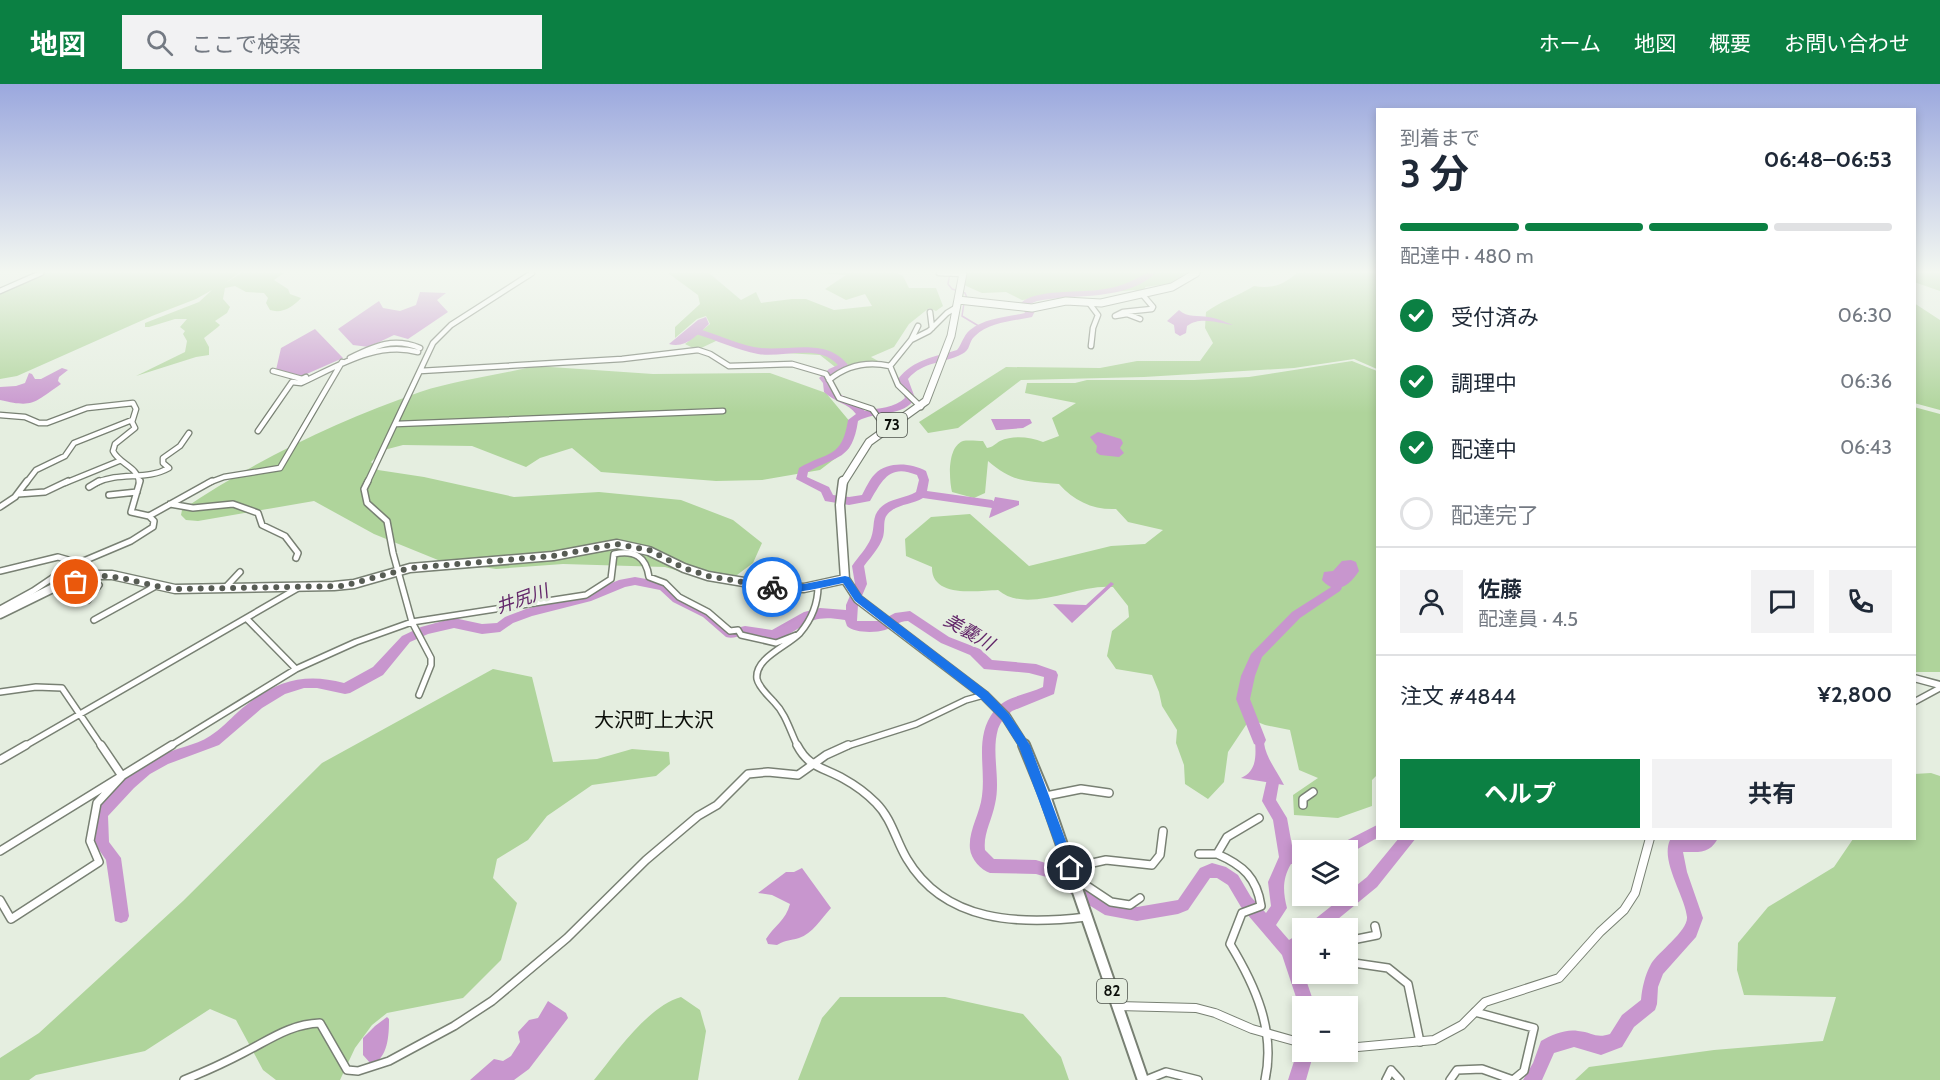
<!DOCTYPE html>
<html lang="ja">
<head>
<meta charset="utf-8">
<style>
	body { margin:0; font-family:Cabin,"Noto Sans JP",sans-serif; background:#f2f2f3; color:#1f2937; height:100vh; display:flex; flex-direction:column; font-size:22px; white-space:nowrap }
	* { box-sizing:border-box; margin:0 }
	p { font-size:20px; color:#747a83 }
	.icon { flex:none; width:33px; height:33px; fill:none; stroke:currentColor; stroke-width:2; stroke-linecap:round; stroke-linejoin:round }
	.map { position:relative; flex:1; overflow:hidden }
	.panel { position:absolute; left:1376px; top:24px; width:540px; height:732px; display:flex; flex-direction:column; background:#fff; border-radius:0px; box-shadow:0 3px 9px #0003 }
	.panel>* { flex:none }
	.buttons { position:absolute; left:1292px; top:756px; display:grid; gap:12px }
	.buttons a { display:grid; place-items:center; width:66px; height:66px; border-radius:0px; background:#fff; box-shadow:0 3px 9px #0003; font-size:30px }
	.pin { position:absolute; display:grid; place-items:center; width:51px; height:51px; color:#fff; margin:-26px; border:3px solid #fff; border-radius:50%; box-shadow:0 2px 6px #0007 }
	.courier { position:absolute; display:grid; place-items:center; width:60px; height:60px; margin:-30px; border:4px solid #1a73e8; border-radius:50%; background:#fff; color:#222; box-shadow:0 2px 8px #0007 }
	.head em { font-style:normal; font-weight:700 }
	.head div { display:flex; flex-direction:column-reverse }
	.head { display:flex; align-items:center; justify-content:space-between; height:102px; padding:0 24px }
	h1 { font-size:39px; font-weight:700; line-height:45px }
	.bar { display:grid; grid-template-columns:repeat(4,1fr); gap:9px 6px; align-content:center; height:72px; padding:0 24px }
	.bar i { height:8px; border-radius:4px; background:#e0e1e3 }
	.bar .active { background:#0b8043 }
	.bar p { grid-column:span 4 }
	.line { display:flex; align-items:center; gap:15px; padding:0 24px; border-top:2px solid #e0e1e3 }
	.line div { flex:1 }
	.round { display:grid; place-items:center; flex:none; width:63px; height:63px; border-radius:0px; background:#f2f2f3 }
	ol { padding:0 24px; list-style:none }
	li { display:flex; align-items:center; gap:18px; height:66px }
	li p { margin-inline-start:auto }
	li .icon { padding:6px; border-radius:50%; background:#0b8043; color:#fff; stroke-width:4 }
	li:last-child { color:#747a83 }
	li i { width:33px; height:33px; border:3px solid #e0e1e3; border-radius:50% }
	.primary-button { display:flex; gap:12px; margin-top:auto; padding:12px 24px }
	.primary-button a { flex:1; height:69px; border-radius:0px; background:#0b8043; color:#fff; font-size:24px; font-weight:700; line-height:69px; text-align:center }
	.primary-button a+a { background:#f2f2f3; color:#1f2937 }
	header { display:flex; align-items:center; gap:36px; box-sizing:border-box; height:84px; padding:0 30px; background:#0b8043; color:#fff }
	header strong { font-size:28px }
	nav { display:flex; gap:33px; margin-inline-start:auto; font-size:21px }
	.search { width:420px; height:54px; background:#f2f2f3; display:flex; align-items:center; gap:15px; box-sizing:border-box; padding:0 21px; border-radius:0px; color:#747a83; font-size:22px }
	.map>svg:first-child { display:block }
</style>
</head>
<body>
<header>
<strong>地図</strong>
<div class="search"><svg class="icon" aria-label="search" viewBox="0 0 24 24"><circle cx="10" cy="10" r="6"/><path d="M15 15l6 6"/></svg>ここで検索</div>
<nav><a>ホーム</a><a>地図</a><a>概要</a><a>お問い合わせ</a></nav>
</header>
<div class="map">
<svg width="1940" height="996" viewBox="0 0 1940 996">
	<rect width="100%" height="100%" fill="#e5eee0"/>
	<!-- green -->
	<path fill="#afd49b" d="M43,189H239L227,198L241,189H284L274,196L288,205L290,210L301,214C293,223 282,230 270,226L266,219L268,214L264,209L246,208L235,202L225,204L223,215L230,223L227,229L215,237L220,241L218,243L204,254L209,263V271L196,273L136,292L185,268L187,257L183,250L185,247L180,243L187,235H175L149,243H145V239L199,218L212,206L196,215L152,232L17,292L0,295V209Z
		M668,189H709L741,216L756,208L761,219L792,215H806L834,226L872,222L865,210L846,216L825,205L846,191L819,189H897L903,192L909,204H936L943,222L936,227L929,224L909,240L894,263L871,273L887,282L839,286L820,271L748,267L718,256L697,266L685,260L710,240L706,232L697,235L675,254V243L700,220L698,211Z
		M965,189H1187L1168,200L1145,203L1146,207L1141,209L1134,206L1022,216L1006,208L982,209L964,201Z
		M1297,189H1377V285L1354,275L1294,284L1144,293L1021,296L958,344L928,349L919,338L1006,283L1100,284L1137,277H1200L1213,259L1205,244L1206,228C1221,217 1238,212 1254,202C1272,205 1283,201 1297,189Z
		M1914,189H1940V207L1914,198Z
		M1914,219L1940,236V326L1914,319Z
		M1352,277L1377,287V691L1372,696V722L1338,734L1294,731L1293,711L1318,694L1299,686L1290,646L1265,641L1250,635L1228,668L1224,698L1208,715L1185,700L1184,681L1176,659L1177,646L1162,622L1159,608L1152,591L1116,585L1107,572L1112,547L1129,533L1128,522L1113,503C1079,499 1027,531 998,506C977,507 931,514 932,483L906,472L905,455L931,433L970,430L1029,482L1111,462L1145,460L1163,446L1128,438L1116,425C1093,426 1074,417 1059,400C1027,397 1013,399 988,377L985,409L974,414L952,408C949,395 947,363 963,357C968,356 978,357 983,357L987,364C993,363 995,360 1000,357C1013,351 1030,353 1043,358L1059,352L1052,334L1076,319L1025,309L1027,299H1075L1087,296H1194L1249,293Z
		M536,282L653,290L770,289L826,309L851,339L849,364L820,386L762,396L716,397L601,388L572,364L540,374L526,383L472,362L403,361L384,366L371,378L378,386L424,393L514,413L599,408L681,416L733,436L762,459L753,479L733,494L696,492L665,483L563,480L496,485L438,476L374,450L314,417L198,437L186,436L181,431L182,426C254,377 337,337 420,308C457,296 498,291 536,282Z
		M1914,323L1940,330V588H1914Z
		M493,585L532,593L553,678L597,675L632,665L669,668L670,680L656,692L592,701L547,732L528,756L497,775L493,794L517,819L501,876L463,914L387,929L372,941L355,964L340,996H276L263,986L236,936L210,925L145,967L36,991L29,996H0V974L39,949L183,817L322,679Z
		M1931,689L1940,692V996H1575L1589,983L1714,966L1823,957L1836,913L1744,911L1737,886L1738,859L1768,823L1834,783L1853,755L1914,754V690Z
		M681,913L700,926L706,947L698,996H594C616,969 647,923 681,913Z
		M840,913H945L1023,930L1061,973L1069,996H798L822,934Z"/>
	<!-- water -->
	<path fill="#c896ce" d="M420,208L446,209L437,216L448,228L408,255L394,251L369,263L353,261L338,245L379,217L383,224L400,227L416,221Z
		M1179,226C1187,234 1199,231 1208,233C1217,234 1225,238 1233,241C1218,239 1200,232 1187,242L1186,249L1180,252L1175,249L1174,241L1167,237Z
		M706,233L709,240C698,250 686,265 669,260L698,236Z
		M315,245L343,274L302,292L276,286L281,264Z
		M62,284L68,286L59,293L58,297L61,300C33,319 34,324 0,316V303L16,302L25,299L29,289L32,290L35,295H41Z
		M991,335H1030L1032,339L1023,344L1000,346H996Z
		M1098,348L1121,355L1123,359L1120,364L1124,369L1119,373L1100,371L1096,368L1097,362L1090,353Z
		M995,413L1019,417V421L989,434Z
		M1351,476L1356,478L1359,487C1349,502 1336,512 1322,496L1324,488L1333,487L1342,477Z
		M1111,498L1114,500L1072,539L1053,520L1086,521Z
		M1255,656H1259L1264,659C1266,674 1277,687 1284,701L1241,694C1257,687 1256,672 1255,656Z
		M802,784L831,824C822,834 812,850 799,854C789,857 788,855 777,861L768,860L766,855C774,842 786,836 790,820L772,811L758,809L786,788H794Z
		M548,917L566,929L568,934L529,985L514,996H470L494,975L503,977L511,972L520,958L518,948L529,936L538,934Z
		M387,933L389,935C389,952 388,973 372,981L363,971V954L375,942Z"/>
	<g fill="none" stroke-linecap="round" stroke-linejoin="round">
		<!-- stream -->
		<path stroke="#c896ce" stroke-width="1.5" d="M950,189L948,200L952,205L965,209L967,214
			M964,219L962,232L982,244"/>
		<!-- river -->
		<path fill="#c896ce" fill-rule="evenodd" d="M1146,189H1156C1124,218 1076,209 1037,217L1030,220L1035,227L1032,233C1014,237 989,238 975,252C968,258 971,266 962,270C943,280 923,277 908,295L915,314C905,333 875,327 858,337C852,377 837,371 808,388L807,393L829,403L833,411L849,413L862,411C866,404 869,396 875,390C888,377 911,379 926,387L929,396L927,407L992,416L998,420L992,424L923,414C913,420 900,420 891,427C881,434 886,443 883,453C880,463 870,474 864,482L867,500L858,521L857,537H880L895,529L910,527L949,553L980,565L992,576L1036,580L1056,587L1058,591L1054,610L1012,627C1006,632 1001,637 998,645C991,669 1001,695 995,720C992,736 983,750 985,766L994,775L1036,776L1055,782L1114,819L1137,823L1178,816L1200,784L1212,779L1226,783L1238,791L1251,813L1266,829L1271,822L1268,798L1279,773L1273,736L1262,717L1267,695L1272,693L1277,695L1279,699L1276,716L1287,734L1293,767L1302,766H1303L1302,780H1291C1282,795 1283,808 1287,824L1276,841L1289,856L1302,848V866L1297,870L1302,890H1304L1315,922H1302L1301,928L1282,871L1241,823L1228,801L1217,794H1210L1188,826L1178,830L1137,837L1105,831L1063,805L1050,794L1036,790L990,789C981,786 971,775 970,765C968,747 980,730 982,712C986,683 974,653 994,627C1005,612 1027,611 1043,603L1044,593L1029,589L984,585L970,571L941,559L908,537C898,537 894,543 885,546C875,549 854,549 847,542L845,536C806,529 808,543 778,555C768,558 755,551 744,552C737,552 733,555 726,553L703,533L673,518L660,506L635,501L625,503L591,517L532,532L513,539L500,548L482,550L454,544L428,550L410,558L383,591L350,609L345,610L317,604H304L285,610L262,624L219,661L168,680L150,690L134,704L108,732L109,758L121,774L129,832L127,837L121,839L115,837L106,776L95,760L94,730L96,726C114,705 133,683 159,672C175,664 195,662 210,652C221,645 229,636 238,628C271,599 301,587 344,599L373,583L402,552L421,543L454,534L482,540L497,539L505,533L526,525L588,509L619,496L635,493L668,499L681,512L711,527L732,545L745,542L772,546L804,528L820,524L846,526V521L855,500L852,482C858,473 867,464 871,454C876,441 870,430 885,420C894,414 906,414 916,408L919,396L917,391C889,379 882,397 870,417L849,421L825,417L821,408L796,395L799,384C828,367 842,375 848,336L856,330C848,319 834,318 824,308L823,299L819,294L829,285L838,281C819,259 783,274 758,270C737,266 716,256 696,250V246H702C721,252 742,262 761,264C792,267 827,253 849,282L829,294L833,299L834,307L855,318L865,327C878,324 895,324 905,314L898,295C914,275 934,273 957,266C962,260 963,252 970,246C984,234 1007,233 1025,229L1021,219C1036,205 1077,209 1098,206C1115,204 1131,199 1146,189Z
			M1336,500L1340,501L1342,504L1340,507L1300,534L1262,573L1255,592L1250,615L1266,656L1264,660L1259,662L1254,660L1236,615L1241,592L1251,570L1292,528Z
			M1377,741V754L1347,771V766H1336L1338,761Z
			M1399,754H1416L1377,803L1327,844H1308L1310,839L1344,812H1347V809L1367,793Z
			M1675,754H1718C1710,770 1699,768 1683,768L1687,788L1703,834L1696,853L1663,890L1658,903L1657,920L1655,926L1634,943L1622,963L1601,971L1574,963L1554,969L1542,996H1523L1533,979L1541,957C1552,951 1565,945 1578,947C1592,948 1596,955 1610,950L1622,931L1641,916C1642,904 1645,891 1651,880C1658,868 1688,847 1687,833C1685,812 1660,777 1670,756Z
			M1302,961V968H1314L1306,996H1288L1299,962Z"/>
		<!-- minor-far2 casing -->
		<g stroke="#788073" stroke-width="7">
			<path id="minor-far2" d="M939,189L963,190
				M0,207L41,189
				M1089,219L1098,231L1093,244L1091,262
				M930,228L932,244
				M1140,235L1127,230L1115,232L1123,228L1152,225L1153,223L1142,210
				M911,256L918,242
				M350,274C375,262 393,253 420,264
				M890,282L911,256L929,247L947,229L957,223
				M273,287L302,295L306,293
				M420,287L622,275L698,266L710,270L729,282L792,280L826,290L839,314L872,325L886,344
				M829,296C847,281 867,277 890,282L898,301L921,323
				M0,331L25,333L39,339H47L87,324L133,319L136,325L132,338L135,344L115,360L113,367C119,380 139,383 139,399
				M396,340L723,327
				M258,347L292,298L301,299C338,282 376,257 418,268
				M26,399L36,386L65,372L74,359L132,336
				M65,399L119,377
				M96,399C120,387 146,397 169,384L163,379V374L180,362L189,349
				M208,399L224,393L280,384L342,278
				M367,399L433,259L451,241L532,189"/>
		</g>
		<!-- minor-far1 casing -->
		<g stroke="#788073" stroke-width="8">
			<path id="minor-far1" d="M368,397L364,405L367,419L387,437L393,469L412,538L431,574V581L419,611
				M89,403L99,397
				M18,410L45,408L68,397
				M109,411L137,408
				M170,420L193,424L233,420L258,429L262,441L285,452L298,469L296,474
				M0,423L15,413L27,397
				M149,432L212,397
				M0,487L58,473L79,479
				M78,498L94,497L99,501L88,516
				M225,504L240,488
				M0,525L33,507L67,484L131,457L153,443L154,437L149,432L131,428L140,397
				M247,535L296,585
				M94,536L154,503
				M0,608L36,603L62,604L102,663
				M1914,618L1940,604
				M23,663L298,504
				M169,663L296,585L356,558L412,538L586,511L611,495L614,470C634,466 646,472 649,493L665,499L679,513L708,528L730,547L738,546L741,551L776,559L799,550
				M798,663C790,647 786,630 774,618C768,611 759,604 757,595C754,574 788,562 800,549C811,536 818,519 818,502
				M844,663L916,640L966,616L984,611"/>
		</g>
		<!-- minor casing -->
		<g stroke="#788073" stroke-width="10">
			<path id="minor" d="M797,661C809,684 823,683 844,695C855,701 867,710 876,719C892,735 896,757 907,775C945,839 1020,841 1086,833
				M0,676L26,661
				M1046,712L1081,705L1109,709
				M1303,721V715L1313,708
				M1259,734L1227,753L1217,770C1243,781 1257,794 1261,822L1242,829L1230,860C1255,901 1276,947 1265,996
				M0,767L172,661
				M1199,770H1217
				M1070,784L1106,776L1152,781L1160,771L1163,747
				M1075,798L1084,800L1111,818L1130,821L1140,814
				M0,816L11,835L99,778L90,757L97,719L122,692L101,661
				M1347,857L1377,851L1375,842
				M1347,878L1388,884L1408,900L1420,958
				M184,996C204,988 224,979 243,969C269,956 290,940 320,939L347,986L358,987L389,977L454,942L492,917L567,854L646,776L698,732L717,721L748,690L768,688L798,691L826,671L848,661
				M1146,996L1166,988L1198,996
				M1386,996L1391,986L1400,996
				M1450,996L1457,986L1482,985L1513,996L1524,987L1534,944L1475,928"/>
		</g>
		<!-- tertiary-far1 casing -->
		<g stroke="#788073" stroke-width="9">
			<path id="tertiary-far1" d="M1914,594L1940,601"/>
		</g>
		<!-- tertiary casing -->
		<g stroke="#788073" stroke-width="10">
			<path id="tertiary" d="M1118,922L1196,924L1215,929L1252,945L1302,959
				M1347,964L1434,956L1462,941L1485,918L1559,894L1600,848L1624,826L1635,809L1650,754"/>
		</g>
		<!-- primary-far2 casing -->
		<g stroke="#788073" stroke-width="9">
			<path id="primary-far2" d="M958,216L1032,224L1066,217L1101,219L1172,203L1196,189
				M843,399L869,358L926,317L951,252L963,189"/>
		</g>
		<!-- primary-far1 casing -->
		<g stroke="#788073" stroke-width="11">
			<path id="primary-far1" d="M843,397L840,421L845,495L858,515L984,611L1006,633L1025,663
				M0,530L51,505L92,491H112L175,505L334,502L354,500L410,484L553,472L617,460L649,467L684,484L708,492L774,503L804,504L845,495"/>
		</g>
		<!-- primary casing -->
		<g stroke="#788073" stroke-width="14">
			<path id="primary" d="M1024,661L1045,712L1143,996"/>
		</g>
		<!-- minor-far2 -->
		<use href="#minor-far2" stroke="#fff" stroke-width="4.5"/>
		<!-- minor-far1 -->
		<use href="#minor-far1" stroke="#fff" stroke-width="5"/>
		<!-- minor -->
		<use href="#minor" stroke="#fff" stroke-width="7"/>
		<!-- tertiary-far1 -->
		<use href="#tertiary-far1" stroke="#fff" stroke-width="6"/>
		<!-- tertiary -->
		<use href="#tertiary" stroke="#fff" stroke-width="8"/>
		<!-- primary-far2 -->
		<use href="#primary-far2" stroke="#fff" stroke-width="7"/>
		<!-- primary-far1 -->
		<use href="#primary-far1" stroke="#fff" stroke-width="8"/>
		<!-- primary -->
		<use href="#primary" stroke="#fff" stroke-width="10"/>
	</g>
	<!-- sky -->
	<linearGradient id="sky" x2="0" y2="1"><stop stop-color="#9ba8de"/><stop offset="0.57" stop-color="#f3f7f1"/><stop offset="1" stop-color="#f3f7f1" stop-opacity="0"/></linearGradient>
	<rect width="1940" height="329" fill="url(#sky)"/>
	<!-- route -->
	<path fill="#1a73e8" d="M845,492L849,493L862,512L988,608L1009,630L1030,661L1076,784L1074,788L1070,790L1064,784L1019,663L1002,636L980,614L855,517L843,499C825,503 780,515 767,503L772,499L804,500Z"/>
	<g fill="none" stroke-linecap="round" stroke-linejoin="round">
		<!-- done -->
		<path stroke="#575c54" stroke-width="6" stroke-dasharray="0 10.8" d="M76,498L75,496C109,484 141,502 175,505L343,502L410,484L553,472L617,460L649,466L684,484L708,492L772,503"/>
	</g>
	<g text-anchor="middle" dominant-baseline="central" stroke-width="6" stroke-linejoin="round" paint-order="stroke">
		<!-- shield labels -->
		<g fill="#e5eee0" stroke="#4c514a" stroke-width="1.5">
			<rect x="877" y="329" width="30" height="24" rx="4.5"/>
			<rect x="1097" y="895" width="30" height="24" rx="4.5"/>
		</g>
		<g font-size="15" font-weight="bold" fill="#0b0e09">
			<text x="892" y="341">73</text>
			<text x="1112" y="907">82</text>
		</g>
		<!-- water labels -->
		<g font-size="18" font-style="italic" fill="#622669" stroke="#e5eee0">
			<text transform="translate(522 515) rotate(-19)">井尻川</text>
			<text transform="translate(969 548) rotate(30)">美嚢川</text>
		</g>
		<!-- quarter labels -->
		<g font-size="20" fill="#0b0e09" stroke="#e5eee0">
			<text x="654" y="636">大沢町上大沢</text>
		</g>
	</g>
</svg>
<div class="buttons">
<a><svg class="icon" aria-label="layers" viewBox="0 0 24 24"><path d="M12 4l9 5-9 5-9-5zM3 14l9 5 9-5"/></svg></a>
<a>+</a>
<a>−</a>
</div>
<div class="pin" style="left:76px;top:498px;background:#ea580c"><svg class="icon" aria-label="bag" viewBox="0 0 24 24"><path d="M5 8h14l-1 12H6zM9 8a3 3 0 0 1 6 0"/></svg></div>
<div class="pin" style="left:1070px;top:784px;background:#1f2937"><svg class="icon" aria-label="home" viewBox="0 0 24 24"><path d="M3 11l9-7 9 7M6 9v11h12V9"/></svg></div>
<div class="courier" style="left:772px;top:503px"><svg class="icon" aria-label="bike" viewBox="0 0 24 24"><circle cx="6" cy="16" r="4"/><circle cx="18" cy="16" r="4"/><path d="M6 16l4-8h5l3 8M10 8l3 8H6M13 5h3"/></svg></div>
<section class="panel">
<div class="head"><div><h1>3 分</h1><p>到着まで</p></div><em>06:48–06:53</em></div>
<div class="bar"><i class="active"></i><i class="active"></i><i class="active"></i><i></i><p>配達中 · 480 m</p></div>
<ol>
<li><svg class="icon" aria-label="check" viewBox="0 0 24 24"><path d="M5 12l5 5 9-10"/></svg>受付済み<p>06:30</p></li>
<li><svg class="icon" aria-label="check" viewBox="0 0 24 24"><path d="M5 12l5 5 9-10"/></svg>調理中<p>06:36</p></li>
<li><svg class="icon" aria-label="check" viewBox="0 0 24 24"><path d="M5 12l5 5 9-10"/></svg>配達中<p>06:43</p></li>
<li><i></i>配達完了</li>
</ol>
<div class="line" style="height:108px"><a class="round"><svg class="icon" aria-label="person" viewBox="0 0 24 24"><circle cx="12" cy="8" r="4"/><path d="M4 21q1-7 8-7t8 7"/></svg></a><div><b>佐藤</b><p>配達員 · 4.5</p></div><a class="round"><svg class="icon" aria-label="chat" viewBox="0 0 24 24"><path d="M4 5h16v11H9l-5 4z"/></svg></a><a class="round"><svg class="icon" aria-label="phone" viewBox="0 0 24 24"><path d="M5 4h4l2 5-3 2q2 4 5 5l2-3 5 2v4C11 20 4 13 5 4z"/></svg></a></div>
<div class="line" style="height:78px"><div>注文 #4844</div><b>¥2,800</b></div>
<div class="primary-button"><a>ヘルプ</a><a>共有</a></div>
</section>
</div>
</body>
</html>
